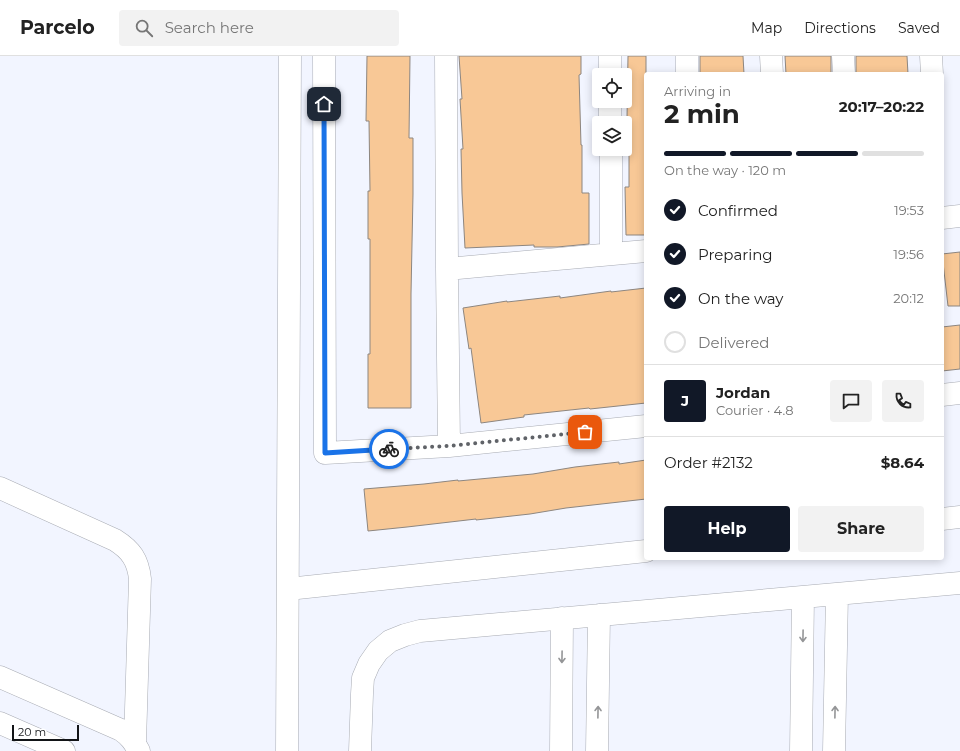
<!DOCTYPE html>
<html lang="en">
<head>
<meta charset="utf-8">
<style>
	body { margin:0; font-family:Montserrat,sans-serif; background:#f2f2f2; color:#222; height:100vh; display:flex; flex-direction:column; font-size:15px; white-space:nowrap }
	* { box-sizing:border-box; margin:0 }
	p { font-size:13px; color:#767676 }
	.icon { flex:none; width:22px; height:22px; fill:none; stroke:currentColor; stroke-width:2; stroke-linecap:round; stroke-linejoin:round }
	.map { position:relative; flex:1; overflow:hidden }
	.sheet { position:absolute; left:644px; top:16px; width:300px; height:488px; display:flex; flex-direction:column; background:#fff; border-radius:4px; box-shadow:0 2px 10px #0003 }
	.sheet>* { flex:none }
	.buttons { position:absolute; left:592px; top:12px; display:grid; gap:8px }
	.buttons a { display:grid; place-items:center; width:40px; height:40px; border-radius:4px; background:#fff; box-shadow:0 2px 10px #0003; font-size:20px }
	.scale { position:absolute; left:12px; bottom:10px; width:67px; box-sizing:border-box; padding-left:4px; border:2px solid #121417; border-top:0; font-size:11px; line-height:14px; white-space:nowrap; color:#121417; -webkit-text-stroke:3px #fff; paint-order:stroke }
	.pin { position:absolute; display:grid; place-items:center; width:34px; height:34px; color:#fff; margin:-17px; border-radius:8px; box-shadow:0 2px 6px #0006 }
	.courier { position:absolute; display:grid; place-items:center; width:40px; height:40px; margin:-20px; border:3px solid #1a73e8; border-radius:50%; background:#fff; color:#222; box-shadow:0 1px 5px #0007 }
	.headline em { font-style:normal; font-weight:700 }
	.headline div { display:flex; flex-direction:column-reverse }
	.headline { display:flex; align-items:center; justify-content:space-between; height:68px; padding:0 20px }
	h1 { font-size:26px; font-weight:700; line-height:30px }
	.bar { display:grid; grid-template-columns:repeat(4,1fr); gap:6px 4px; align-content:center; height:48px; padding:0 20px }
	.bar i { height:5px; border-radius:3px; background:#e0e0e0 }
	.bar .on { background:#111827 }
	.bar p { grid-column:span 4 }
	.line { display:flex; align-items:center; gap:10px; padding:0 20px; border-top:1px solid #e0e0e0 }
	.line div { flex:1 }
	.round { display:grid; place-items:center; flex:none; width:42px; height:42px; border-radius:4px; background:#f2f2f2 }
	ol { padding:0 20px; list-style:none }
	li { display:flex; align-items:center; gap:12px; height:44px }
	li p { margin-inline-start:auto }
	li .icon { padding:4px; border-radius:50%; background:#111827; color:#fff; stroke-width:4 }
	li:last-child { color:#767676 }
	li i { width:22px; height:22px; border:2px solid #e0e0e0; border-radius:50% }
	.button { display:flex; gap:8px; margin-top:auto; padding:8px 20px }
	.button a { flex:1; height:46px; border-radius:4px; background:#111827; color:#fff; font-size:16px; font-weight:700; line-height:46px; text-align:center }
	.button a+a { background:#f2f2f2; color:#222 }
	header { display:flex; align-items:center; gap:24px; box-sizing:border-box; height:56px; padding:0 20px; background:#fff; border-bottom:1px solid #e0e0e0 }
	header strong { font-size:19px }
	nav { display:flex; gap:22px; margin-inline-start:auto; font-size:14px }
	.search { width:280px; height:36px; background:#f2f2f2; display:flex; align-items:center; gap:10px; box-sizing:border-box; padding:0 14px; border-radius:4px; color:#767676; font-size:15px }
	.map>svg:first-child { display:block }
</style>
</head>
<body>
<header>
<strong>Parcelo</strong>
<div class="search"><svg class="icon" aria-label="search" viewBox="0 0 24 24"><circle cx="10" cy="10" r="6"/><path d="M15 15l6 6"/></svg>Search here</div>
<nav><a>Map</a><a>Directions</a><a>Saved</a></nav>
</header>
<div class="map">
<svg width="960" height="695" viewBox="0 0 960 695">
	<rect width="100%" height="100%" fill="#f2f5ff"/>
	<!-- building -->
	<path fill="#f8c896" stroke="#8d8680" d="M367,0H410L409,82H413V138L411,238V352H368V298H370V183H368V135H370L369,65H366Z
		M459,0H581V18L579,19L581,89H582V137H589V188L557,191H534V189L465,192L462,137L461,93H463L460,43H462Z
		M628,0H646V179H626L625,131H629V62H627Z
		M700,0H743L744,18H700Z
		M785,0H831V18H786Z
		M856,0H907L908,18H856Z
		M960,196V250H948L942,198Z
		M646,232V347L590,353L589,352L524,359V361L481,367L471,292L469,293L463,252L507,245V246L560,240V242L611,235V236Z
		M960,269V313L942,315V271Z
		M646,404V443L566,452L530,458L476,464V463L407,471L368,475L364,433L424,428L458,424V425L533,418L575,411L619,406V408Z"/>
	<g fill="none" stroke-linecap="round" stroke-linejoin="round">
		<!-- street casing -->
		<g stroke="#a8abb3" stroke-width="23">
			<path id="street" d="M324,0L325,397L449,390
				M446,0L447,213L449,390L646,370
				M610,0V19
				M687,0V18
				M771,0L772,18
				M843,0L844,18
				M931,0L932,18
				M610,45V67
				M611,93V198
				M942,162L960,160
				M447,213L646,195
				M942,339L960,337
				M0,432L115,484C131,494 138,504 140,523L135,686
				M0,621L121,674C130,680 134,686 139,695
				M0,667L64,695
				M360,695L362,638L363,622L369,608L378,595L390,585L405,579L420,575L960,527
				M561,695L562,562
				M597,695L599,559
				M801,695L803,541
				M834,695L837,538"/>
		</g>
		<!-- secondary casing -->
		<g stroke="#a8abb3" stroke-width="23">
			<path id="secondary" d="M942,463L960,461
				M288,533L646,495
				M287,695L290,0"/>
		</g>
		<!-- street -->
		<use href="#street" stroke="#fff" stroke-width="22"/>
		<!-- secondary -->
		<use href="#secondary" stroke="#fff" stroke-width="22"/>
	</g>
	<!-- one-way arrows -->
	<defs><path id="oneway-shaft" d="M-6 0H5M1.5-3L5.5 0L1.5 3" fill="none" stroke-width="1.6" stroke-linecap="round" stroke-linejoin="round"/></defs>
	<g stroke="#949597">
		<use href="#oneway-shaft" transform="translate(803 580) rotate(91)"/>
		<use href="#oneway-shaft" transform="translate(562 601) rotate(91)"/>
		<use href="#oneway-shaft" transform="translate(598 656) rotate(-89)"/>
		<use href="#oneway-shaft" transform="translate(835 656) rotate(-89)"/>
	</g>
	<g fill="none" stroke-linecap="round" stroke-linejoin="round">
		<!-- done -->
		<path stroke="#606368" stroke-width="4" stroke-dasharray="0 7.2" d="M389,393L449,390L585,376"/>
		<!-- route -->
		<path stroke="#1a73e8" stroke-width="5" d="M324,48L325,397L389,393"/>
	</g>
</svg>
<div class="buttons">
<a><svg class="icon" aria-label="locate" viewBox="0 0 24 24"><circle cx="12" cy="12" r="6"/><path d="M12 2v4M12 18v4M2 12h4M18 12h4"/></svg></a>
<a><svg class="icon" aria-label="layers" viewBox="0 0 24 24"><path d="M12 4l9 5-9 5-9-5zM3 14l9 5 9-5"/></svg></a>
</div>
<div class="scale">20 m</div>
<div class="pin" style="left:585px;top:376px;background:#ea580c"><svg class="icon" aria-label="bag" viewBox="0 0 24 24"><path d="M5 8h14l-1 12H6zM9 8a3 3 0 0 1 6 0"/></svg></div>
<div class="pin" style="left:324px;top:48px;background:#1f2937"><svg class="icon" aria-label="home" viewBox="0 0 24 24"><path d="M3 11l9-7 9 7M6 9v11h12V9"/></svg></div>
<div class="courier" style="left:389px;top:393px"><svg class="icon" aria-label="bike" viewBox="0 0 24 24"><circle cx="6" cy="16" r="4"/><circle cx="18" cy="16" r="4"/><path d="M6 16l4-8h5l3 8M10 8l3 8H6M13 5h3"/></svg></div>
<section class="sheet">
<div class="headline"><div><h1>2 min</h1><p>Arriving in</p></div><em>20:17–20:22</em></div>
<div class="bar"><i class="on"></i><i class="on"></i><i class="on"></i><i></i><p>On the way · 120 m</p></div>
<ol>
<li><svg class="icon" aria-label="check" viewBox="0 0 24 24"><path d="M5 12l5 5 9-10"/></svg>Confirmed<p>19:53</p></li>
<li><svg class="icon" aria-label="check" viewBox="0 0 24 24"><path d="M5 12l5 5 9-10"/></svg>Preparing<p>19:56</p></li>
<li><svg class="icon" aria-label="check" viewBox="0 0 24 24"><path d="M5 12l5 5 9-10"/></svg>On the way<p>20:12</p></li>
<li><i></i>Delivered</li>
</ol>
<div class="line" style="height:72px"><b class="round" style="background:#111827;color:#fff">J</b><div><b>Jordan</b><p>Courier · 4.8</p></div><a class="round"><svg class="icon" aria-label="chat" viewBox="0 0 24 24"><path d="M4 5h16v11H9l-5 4z"/></svg></a><a class="round"><svg class="icon" aria-label="phone" viewBox="0 0 24 24"><path d="M5 4h4l2 5-3 2q2 4 5 5l2-3 5 2v4C11 20 4 13 5 4z"/></svg></a></div>
<div class="line" style="height:52px"><div>Order #2132</div><b>$8.64</b></div>
<div class="button"><a>Help</a><a>Share</a></div>
</section>
</div>
</body>
</html>
